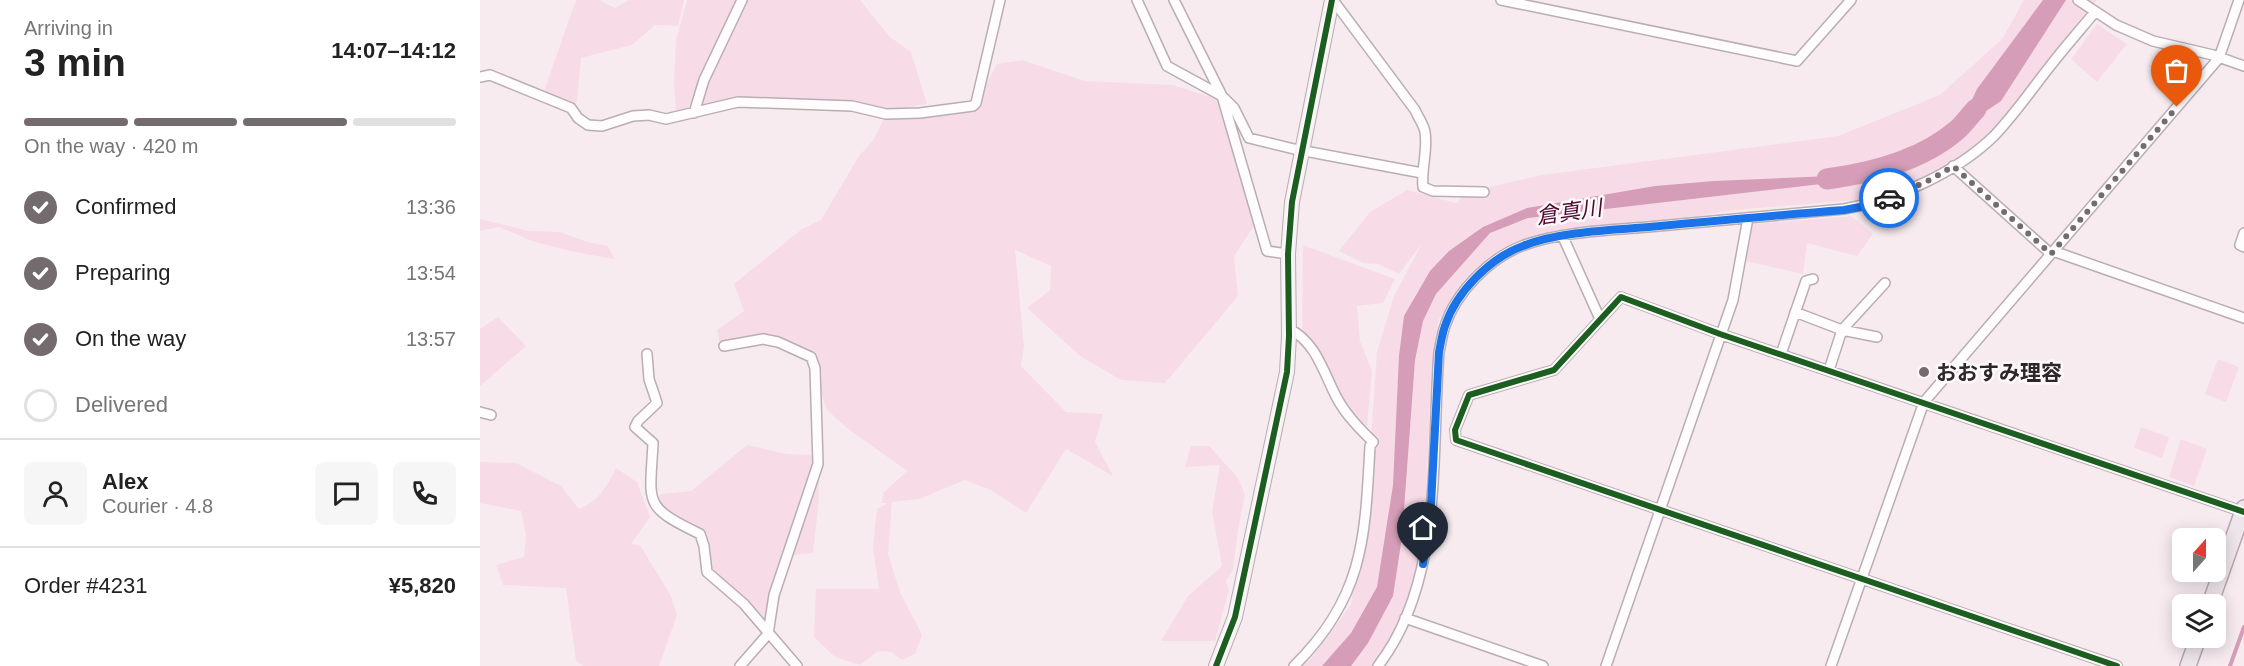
<!DOCTYPE html>
<html lang="en">
<head>
<meta charset="utf-8">
<style>
	body { margin:0; font-family:Helvetica,"Noto Sans JP",sans-serif; background:#f6f6f6; color:#222; height:100vh; display:flex; flex-direction:column; font-size:22px; white-space:nowrap }
	* { box-sizing:border-box; margin:0 }
	p { font-size:20px; color:#767676 }
	.icon { flex:none; width:33px; height:33px; fill:none; stroke:currentColor; stroke-width:2; stroke-linecap:round; stroke-linejoin:round }
	.map { position:relative; flex:1; overflow:hidden }
	.panel { display:flex; flex-direction:column; background:#fff; width:480px }
	.panel>* { flex:none }
	.needle { width:39px; rotate:21deg }
	.tools { position:absolute; left:1692px; top:528px; display:grid; gap:12px }
	.tools a { display:grid; place-items:center; width:54px; height:54px; border-radius:9px; background:#fff; box-shadow:0 3px 15px #0003; font-size:30px }
	.pin { position:absolute; display:grid; place-items:center; width:51px; height:51px; color:#fff; margin:-62px -26px; border-radius:50% 50% 50% 0; rotate:-45deg; box-shadow:0 0 6px #0007 }
	.pin .icon { rotate:45deg }
	.courier { position:absolute; display:grid; place-items:center; width:60px; height:60px; margin:-30px; border:4px solid #1a73e8; border-radius:50%; background:#fff; color:#222; box-shadow:0 2px 8px #0007 }
	.head em { font-style:normal; font-weight:600 }
	.head div { display:flex; flex-direction:column-reverse }
	.head { display:flex; align-items:center; justify-content:space-between; height:102px; padding:0 24px }
	h1 { font-size:39px; font-weight:600; line-height:45px }
	.bar { display:grid; grid-template-columns:repeat(4,1fr); gap:9px 6px; align-content:center; height:72px; padding:0 24px }
	.bar i { height:8px; border-radius:4px; background:#e0e0e0 }
	.bar .selected { background:#746b6f }
	.bar p { grid-column:span 4 }
	.line { display:flex; align-items:center; gap:15px; padding:0 24px; border-top:2px solid #e0e0e0 }
	.line div { flex:1 }
	.round { display:grid; place-items:center; flex:none; width:63px; height:63px; border-radius:9px; background:#f6f6f6 }
	ol { padding:0 24px; list-style:none }
	li { display:flex; align-items:center; gap:18px; height:66px }
	li p { margin-inline-start:auto }
	li .icon { padding:6px; border-radius:50%; background:#746b6f; color:#fff; stroke-width:4 }
	li:last-child { color:#767676 }
	li i { width:33px; height:33px; border:3px solid #e0e0e0; border-radius:50% }
	main { display:flex; flex:1; min-height:0 }
	.map>svg:first-child { display:block }
</style>
</head>
<body>
<main>
<section class="panel">
<div class="head"><div><h1>3 min</h1><p>Arriving in</p></div><em>14:07–14:12</em></div>
<div class="bar"><i class="selected"></i><i class="selected"></i><i class="selected"></i><i></i><p>On the way · 420 m</p></div>
<ol>
<li><svg class="icon" aria-label="check" viewBox="0 0 24 24"><path d="M5 12l5 5 9-10"/></svg>Confirmed<p>13:36</p></li>
<li><svg class="icon" aria-label="check" viewBox="0 0 24 24"><path d="M5 12l5 5 9-10"/></svg>Preparing<p>13:54</p></li>
<li><svg class="icon" aria-label="check" viewBox="0 0 24 24"><path d="M5 12l5 5 9-10"/></svg>On the way<p>13:57</p></li>
<li><i></i>Delivered</li>
</ol>
<div class="line" style="height:108px"><a class="round"><svg class="icon" aria-label="person" viewBox="0 0 24 24"><circle cx="12" cy="8" r="4"/><path d="M4 21q1-7 8-7t8 7"/></svg></a><div><b>Alex</b><p>Courier · 4.8</p></div><a class="round"><svg class="icon" aria-label="chat" viewBox="0 0 24 24"><path d="M4 5h16v11H9l-5 4z"/></svg></a><a class="round"><svg class="icon" aria-label="phone" viewBox="0 0 24 24"><path d="M5 4h4l2 5-3 2q2 4 5 5l2-3 5 2v4C11 20 4 13 5 4z"/></svg></a></div>
<div class="line" style="height:78px"><div>Order #4231</div><b>¥5,820</b></div>
</section>
<div class="map">
<svg width="1764" height="666" viewBox="0 0 1764 666">
	<rect width="100%" height="100%" fill="#f7ebf0"/>
	<!-- green -->
	<path fill="#f7dce7" d="M96,0H119L135,8L149,0H204L198,26L175,25L152,45L101,58L97,102L91,108L64,91Z
		M207,0H380L410,37L431,52L447,104L411,111L266,102L222,111L223,95L260,4L208,107L196,112L194,82L196,41Z
		M1544,0H1617L1517,132L1441,184L1379,200L1254,210L1042,246L985,279L959,319L951,377L943,564L908,654L897,666H823L833,656L871,605L889,464L897,352L914,296L942,243L919,274L898,264L883,263L859,251L890,212L927,190L976,203L987,192L1062,175L1358,136L1460,95L1522,39Z
		M1617,24L1647,44L1617,82L1591,59Z
		M542,60L605,81L693,85L737,99L774,226L754,256L758,296L685,383L641,380L600,356L547,308L570,290L571,266L535,250L544,346L541,366L586,412L623,414L615,442L633,476L586,449L546,513L511,490L485,480L439,499L412,502L408,554L420,592L442,635L435,654L422,660L411,652L398,651L380,665L355,657L334,637L336,589H399L393,547L397,509L408,503H402L403,493L427,471L367,428L347,410L341,393L342,372L327,350L290,334L240,345L237,330L264,311L254,284L322,229L341,220L379,156L394,139L406,114L496,103L517,64Z
		M1371,216L1393,234L1377,256L1327,243L1323,274L1266,261L1273,224Z
		M0,219L49,231L80,232L107,242L128,246L135,259L94,252L52,241L19,227L0,231Z
		M823,245L915,279L903,303L877,306L880,341L892,371L887,426L871,418L822,329Z
		M18,317L46,346L0,386V329Z
		M1738,359L1759,367L1746,402L1725,394Z
		M1661,427L1689,437L1682,458L1654,448Z
		M1701,439L1727,449L1714,486L1689,477Z
		M267,445L307,454L338,455L339,499L333,553L311,555L292,588L289,631L232,579L224,534L216,527L177,510L180,494L211,491Z
		M711,446H729L758,478L765,495L758,529L753,570L746,581L749,590L735,641H681L708,596L742,566L732,511L740,465L705,467Z
		M0,462L36,463L81,486L99,509C118,501 127,487 136,468L157,482L170,517L151,544L160,545L191,596L197,615L179,666H103L96,661L86,588L23,585L16,565L44,557L46,535L41,511L0,503Z"/>
	<!-- water -->
	<path fill="#d59db7" d="M1563,0H1586L1521,101L1478,130L1497,89Z
		M1373,175L1376,180L1048,218L1010,233L956,294L943,321L935,360L922,537L913,596L888,643L871,666H842L871,633L897,587L913,485L919,356L924,316L950,271L969,251L1003,227L1047,208L1175,186L1234,181Z"/>
	<g fill="none" stroke-linecap="round" stroke-linejoin="round">
		<!-- stream -->
		<path stroke="#d59db7" stroke-width="4" d="M1750,666L1764,627"/>
		<!-- river -->
		<path stroke="#d59db7" stroke-width="21" d="M1347,179C1392,173 1441,161 1477,130C1484,124 1490,115 1496,109"/>
		<!-- street casing -->
		<g stroke="#b8aeb3" stroke-width="12">
			<path id="street" d="M657,0L687,66L742,96L787,251L808,254
				M694,0L742,96L754,108L769,138L814,149L942,173
				M853,0L935,110C938,117 944,125 945,132C948,151 941,168 943,187L953,191L1004,192
				M1021,0L1317,61L1371,0
				M1598,0L1636,25L1673,41L1733,55L1764,66
				M0,77L10,75L91,108L98,118L108,125L122,126L153,116L169,115L186,119L258,102L372,106L406,114L440,113L493,106L496,103L520,0
				M214,113L224,80L262,0
				M1473,166L1571,254
				M1764,233L1760,245L1764,247
				M1083,237L1120,319
				M1573,251L1764,318
				M1315,312L1362,330L1397,337
				M809,329C837,342 844,375 858,400C867,416 880,429 893,442L890,446C885,538 884,597 814,666
				M244,346L283,339L298,342L331,357L335,368L338,464L294,595L288,634L260,666
				M167,354L169,379L177,403L158,421L155,427L173,443C170,504 162,506 220,534L224,546L227,572L264,604L317,666
				M1301,354L1326,281L1333,279
				M1349,370L1362,330L1405,283
				M0,412L11,415
				M925,618L1063,666
				M898,666C964,581 951,454 959,352C961,344 962,334 965,326C976,292 1010,258 1042,246C1077,232 1131,230 1168,227C1234,221 1299,215 1364,209C1415,200 1476,173 1514,136C1535,114 1552,89 1571,65C1585,47 1600,30 1615,12
				M1126,666L1253,300L1268,218
				M1351,666L1444,402L1739,58L1759,0
				M1637,666L976,440L975,430L989,395L1074,370L1141,297L1240,334L1764,512"/>
		</g>
		<!-- secondary casing -->
		<g stroke="#b8aeb3" stroke-width="16">
			<path id="secondary" d="M736,666L755,617L807,372L809,336L808,254L812,202L852,0"/>
		</g>
		<!-- primary casing -->
		<g stroke="#b8a6af" stroke-width="18">
			<path id="primary" d="M1730,604L1764,508
				M1708,666L1718,638"/>
		</g>
		<!-- street -->
		<use href="#street" stroke="#fefcfd" stroke-width="9"/>
		<!-- secondary -->
		<use href="#secondary" stroke="#f6f2f3" stroke-width="14"/>
		<!-- primary -->
		<use href="#primary" stroke="#eee6ea" stroke-width="15"/>
		<!-- cycleway casing -->
		<g stroke="#fdf9fa" stroke-width="10">
			<path id="cycleway" d="M736,666L755,617L807,372L809,336L808,254L812,202L852,0
				M1637,666L976,440L975,430L989,395L1074,370L1141,297L1240,334L1764,512"/>
		</g>
		<!-- cycleway -->
		<use href="#cycleway" stroke="#1b5e20" stroke-width="6"/>
	</g>
	<g fill="none" stroke-linecap="round" stroke-linejoin="round">
		<!-- done -->
		<path stroke="#746b6f" stroke-width="6" stroke-dasharray="0 10.8" d="M1409,198L1452,179L1473,166L1571,254L1697,107"/>
		<!-- route -->
		<path stroke="#1a73e8" stroke-width="8" d="M943,564L950,524L959,352C961,343 962,334 965,326C976,292 1010,258 1043,246C1077,232 1131,230 1169,227C1234,221 1299,215 1364,210L1391,205L1409,198"/>
	</g>
	<!-- markers -->
	<circle fill="#746b6f" stroke="#fdf9fa" stroke-width="2" cx="1444" cy="372" r="6"/>
	<g text-anchor="middle" dominant-baseline="central" stroke-width="5" stroke-linejoin="round" paint-order="stroke">
		<!-- poi labels -->
		<g font-size="21" font-weight="bold" fill="#2e2629" stroke="#fdf9fa" text-anchor="start">
			<text x="1456" y="372">おおすみ理容</text>
		</g>
		<!-- water labels -->
		<g font-size="22" font-style="italic" fill="#4d0830" stroke="#fdf9fa">
			<text transform="translate(1089 212) rotate(-8)">倉真川</text>
		</g>
	</g>
</svg>
<div class="tools">
<a><svg class="needle" viewBox="-14 -14 28 28"><path d="M0-13l5 13h-10z" fill="#e53935"/><path d="M0 13l5-13h-10z" fill="#767676"/></svg></a>
<a><svg class="icon" aria-label="layers" viewBox="0 0 24 24"><path d="M12 4l9 5-9 5-9-5zM3 14l9 5 9-5"/></svg></a>
</div>
<div class="pin" style="left:1697px;top:107px;background:#ea580c"><svg class="icon" aria-label="bag" viewBox="0 0 24 24"><path d="M5 8h14l-1 12H6zM9 8a3 3 0 0 1 6 0"/></svg></div>
<div class="pin" style="left:943px;top:564px;background:#1f2937"><svg class="icon" aria-label="home" viewBox="0 0 24 24"><path d="M3 11l9-7 9 7M6 9v11h12V9"/></svg></div>
<div class="courier" style="left:1409px;top:198px"><svg class="icon" aria-label="car" viewBox="0 0 24 24"><path d="M5 17H2v-5l4-1 3-4h7l3 4 3 1v5h-3M9 17h6M6 11h13"/><circle cx="7" cy="17" r="2"/><circle cx="17" cy="17" r="2"/></svg></div>
</div>
</main>
</body>
</html>
